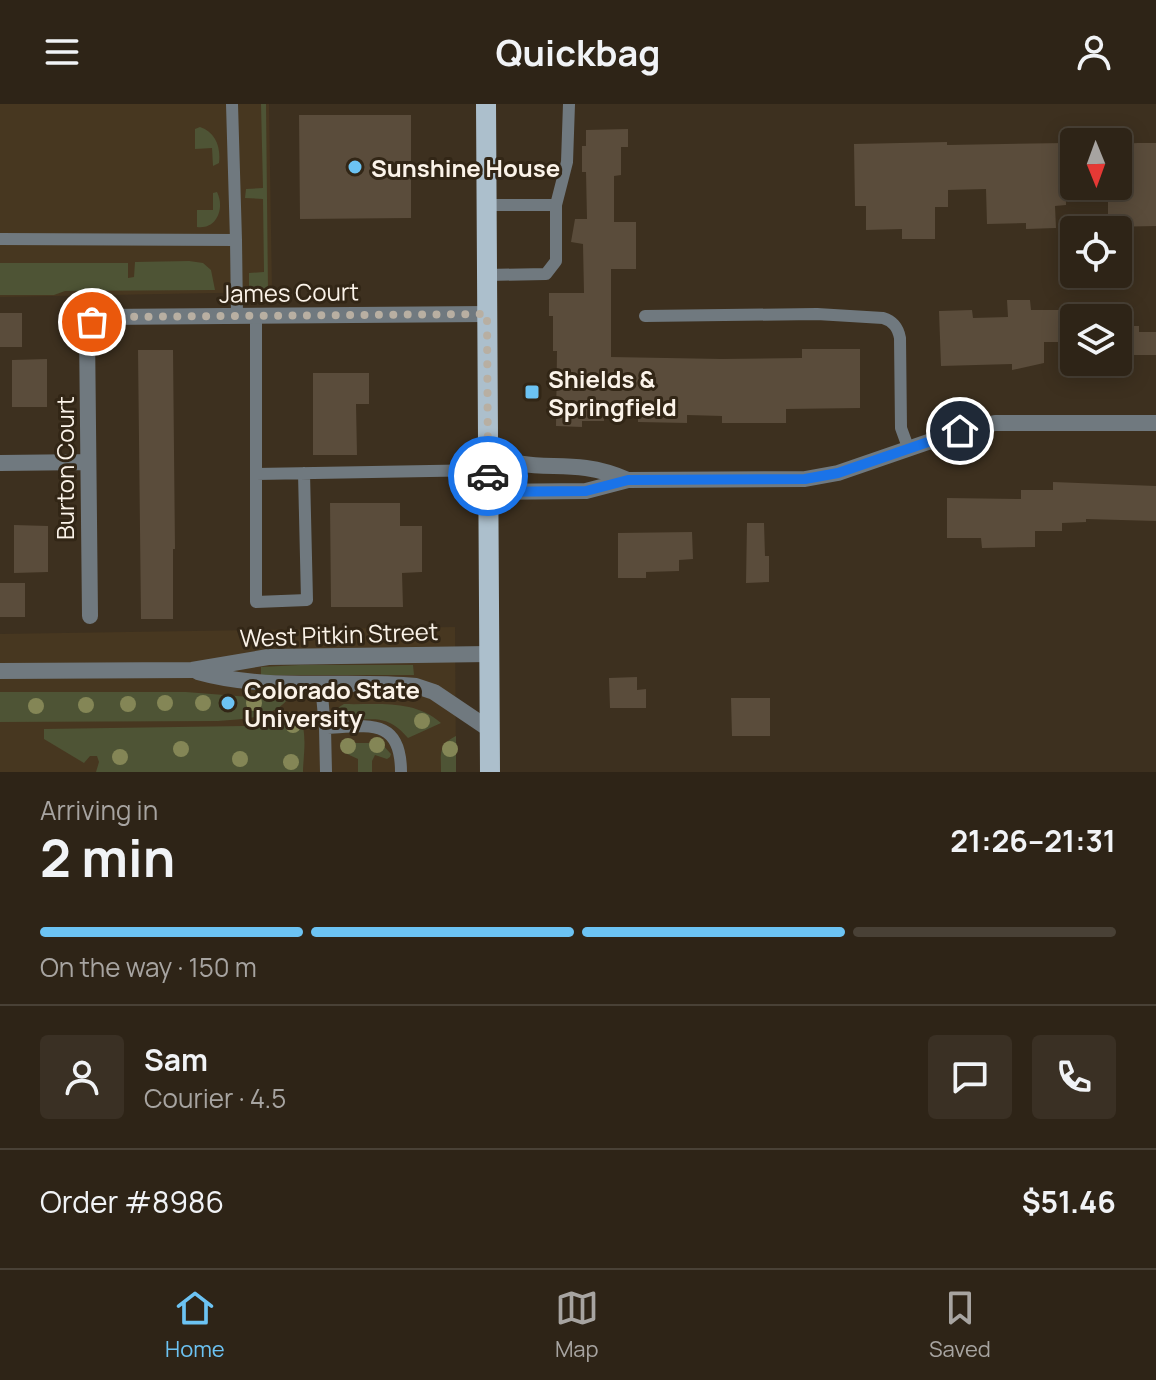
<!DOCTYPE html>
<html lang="en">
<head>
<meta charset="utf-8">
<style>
	body { margin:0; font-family:Manrope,sans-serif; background:#3a3024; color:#f1f3f6; height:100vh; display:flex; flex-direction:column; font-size:30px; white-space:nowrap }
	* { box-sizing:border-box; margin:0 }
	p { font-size:26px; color:#a7a4a1 }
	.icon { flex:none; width:44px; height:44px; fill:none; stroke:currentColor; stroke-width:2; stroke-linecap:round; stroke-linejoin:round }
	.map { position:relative; height:668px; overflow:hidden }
	.drawer { display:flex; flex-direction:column; background:#2e2417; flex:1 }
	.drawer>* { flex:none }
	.needle { width:52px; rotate:179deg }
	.controls { position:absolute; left:1060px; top:24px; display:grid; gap:16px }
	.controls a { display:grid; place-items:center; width:72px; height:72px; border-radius:8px; background:#2e2417; box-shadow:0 4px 20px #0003,0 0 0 2px #494136; font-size:40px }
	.pin { position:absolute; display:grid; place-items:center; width:68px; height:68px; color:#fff; margin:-34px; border:4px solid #fff; border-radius:50%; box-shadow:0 2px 8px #0007 }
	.courier { position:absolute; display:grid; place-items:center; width:80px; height:80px; margin:-40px; border:6px solid #1a73e8; border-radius:50%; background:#fff; color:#222; box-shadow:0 2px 10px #0007 }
	.summary em { font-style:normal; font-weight:700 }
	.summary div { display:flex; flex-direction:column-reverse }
	.summary { display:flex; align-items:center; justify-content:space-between; height:136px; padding:0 40px }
	h1 { font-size:52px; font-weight:700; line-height:60px }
	.bar { display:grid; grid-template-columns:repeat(4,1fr); gap:12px 8px; align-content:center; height:96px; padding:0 40px }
	.bar i { height:10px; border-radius:6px; background:#494136 }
	.bar .current { background:#6cc3f3 }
	.bar p { grid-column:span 4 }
	.line { display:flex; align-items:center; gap:20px; padding:0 40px; border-top:2px solid #494136 }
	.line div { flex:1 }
	.round { display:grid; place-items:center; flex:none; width:84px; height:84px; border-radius:8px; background:#3a3024 }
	header { display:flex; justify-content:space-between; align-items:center; height:104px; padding:0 40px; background:#2e2417; font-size:36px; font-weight:700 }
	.tab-bar { display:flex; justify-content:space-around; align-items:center; height:112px; border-top:2px solid #494136; background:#2e2417; font-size:22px; color:#a7a4a1 }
	.tab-bar a { display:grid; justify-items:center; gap:4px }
	.tab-bar .current { color:#6cc3f3 }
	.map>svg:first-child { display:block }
</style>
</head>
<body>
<header><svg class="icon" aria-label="menu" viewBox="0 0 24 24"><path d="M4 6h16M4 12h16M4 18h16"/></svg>Quickbag<svg class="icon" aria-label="person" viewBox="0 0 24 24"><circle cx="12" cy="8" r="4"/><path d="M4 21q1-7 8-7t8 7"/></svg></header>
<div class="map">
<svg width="1156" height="668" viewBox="0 0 1156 668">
	<rect width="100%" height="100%" fill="#3d301f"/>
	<!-- built -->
	<path fill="#473720" d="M0,0H269L272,188L0,193Z
		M455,523L456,668H0V530Z"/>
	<!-- green -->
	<path fill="#4e5435" d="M261,0H266L268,188L249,187V169L264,168L263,95L245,94L246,85L263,84Z
		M200,23C216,28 221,44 219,59L213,62L212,44L195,45V25Z
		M217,88C225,104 217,126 197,123V106H213V89Z
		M189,157L203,159L211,166L215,186L65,187L54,191H0V159H128V174L134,173L135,158Z
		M300,561H413L414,571H261V563Z
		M0,588H186L287,596C271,615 242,615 218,617L0,618Z
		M344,600C378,601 414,595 441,619L408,634C381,603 368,623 338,611L336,605Z
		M290,608C311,612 303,651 303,668H96L99,658L97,652H90L84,659L44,635V625L244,622L265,618Z
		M456,632V668H441C441,649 438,641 456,632Z
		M343,639H381L391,650L390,653L387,655L375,651L372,657V668H358V655L345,649L342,643Z"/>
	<!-- building -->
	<path fill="#5a4c3b" d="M299,11H411V114L300,115Z
		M628,25V43H621V71L614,72V118H636V165H611V253L722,255L802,254V245H860V304L786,305V319H722V312L687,311V319L638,318V313L604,312V317H582V323L556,322L557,247H553V212H549V189H584L583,140L571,138L575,115H587L586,68H582V42H586V26Z
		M947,38V41L1065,39L1066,101L1055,102L1056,124L1026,125V119L987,120L986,85L948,86V103H935V135H902V125L866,126V102H855L854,40Z
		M1138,39H1156V122L1108,123V82H1118V40Z
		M1007,196H1030L1031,206H1070L1071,238H1044V259L1012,266V260L941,262L939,207L972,206L973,214L1008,213Z
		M0,209H22V243H0Z
		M1118,222H1139V228H1156V251H1118Z
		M138,246H173L175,445H173V515H141Z
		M47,255V303H12V256Z
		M313,269H369V300H356L357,351H313Z
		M1053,378L1156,382V417L1086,415V418L1062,419V427H1035V443L982,444L981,434H947V394L1021,395V386H1053Z
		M330,399H400V422H422V468L402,469L403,503H331Z
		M747,419H764L765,452H769V478L746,479Z
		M14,421L48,422V468L14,469Z
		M692,428L693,455L679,456V467L646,468V474H618V429Z
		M0,479H25V513H0Z
		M637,573V586L646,585V604H610L609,574Z
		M731,594H770V632H732Z"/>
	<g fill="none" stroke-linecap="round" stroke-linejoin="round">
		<!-- service -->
		<path stroke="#70797f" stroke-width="12" d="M487,101H556
			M0,135L236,136L232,0
			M236,136L237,212
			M487,171L546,170L556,157V101L567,58L569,0
			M256,212V498L307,496L304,369
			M645,212L817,210L883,214C893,217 898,223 900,234L901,324L909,346
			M256,370L488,366
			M321,580L325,624
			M326,668L325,624C368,622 401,613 401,668"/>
		<!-- minor -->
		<path stroke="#70797f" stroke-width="16" d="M488,346C522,368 548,359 586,364C601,366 614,370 628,376
			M0,359L88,358
			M488,388L586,387L628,376L805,375L838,369L960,327L995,319H1156
			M90,512L87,226L92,218L103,213L487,210
			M0,567L192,566L268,553L489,550
			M198,568C269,588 343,575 416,582L434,588L489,625"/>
		<!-- primary -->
		<path stroke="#acbfcc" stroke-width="20" d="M486,0L490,668"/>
	</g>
	<!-- trees -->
	<g fill="#848656">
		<circle cx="165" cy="599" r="8"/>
		<circle cx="203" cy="599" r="8"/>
		<circle cx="254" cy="599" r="8"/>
		<circle cx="128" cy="600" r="8"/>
		<circle cx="86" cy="601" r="8"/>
		<circle cx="36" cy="602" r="8"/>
		<circle cx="422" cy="617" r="8"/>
		<circle cx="293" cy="621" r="8"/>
		<circle cx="377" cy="641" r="8"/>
		<circle cx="348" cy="642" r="8"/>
		<circle cx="181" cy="645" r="8"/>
		<circle cx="450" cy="645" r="8"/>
		<circle cx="120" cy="653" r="8"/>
		<circle cx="240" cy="655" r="8"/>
		<circle cx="291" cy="658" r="8"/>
	</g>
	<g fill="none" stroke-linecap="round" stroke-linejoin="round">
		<!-- done -->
		<path stroke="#b8afa2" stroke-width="8" stroke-dasharray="0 14.4" d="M92,218L103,213L487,210L488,372"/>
		<!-- route -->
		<path stroke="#1a73e8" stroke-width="10" d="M488,372V388L586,387L628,376L805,375L838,369L960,327"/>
	</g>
	<!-- markers -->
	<g fill="#6cc3f3" stroke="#322616" stroke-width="3">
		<circle cx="355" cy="63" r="8"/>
		<rect x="524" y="280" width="16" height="16" rx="4"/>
		<circle cx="228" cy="599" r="8"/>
	</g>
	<g text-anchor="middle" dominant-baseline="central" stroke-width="6" stroke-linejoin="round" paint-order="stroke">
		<!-- poi labels -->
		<g font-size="24" font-weight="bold" fill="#fbf3e9" stroke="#322616" text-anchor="start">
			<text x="371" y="63">Sunshine House</text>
			<text x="548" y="274">Shields &amp;<tspan x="548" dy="28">Springfield</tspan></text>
			<text x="244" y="585">Colorado State<tspan x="244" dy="28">University</tspan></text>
		</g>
		<!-- street labels -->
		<g font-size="24" fill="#fbf3e9" stroke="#322616">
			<text transform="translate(289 188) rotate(-1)">James Court</text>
			<text transform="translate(64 364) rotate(-90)">Burton Court</text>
			<text transform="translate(339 530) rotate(-2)">West Pitkin Street</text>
		</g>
	</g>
</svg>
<div class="controls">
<a><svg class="needle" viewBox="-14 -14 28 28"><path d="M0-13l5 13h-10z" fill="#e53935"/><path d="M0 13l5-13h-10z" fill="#a7a4a1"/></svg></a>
<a><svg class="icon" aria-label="locate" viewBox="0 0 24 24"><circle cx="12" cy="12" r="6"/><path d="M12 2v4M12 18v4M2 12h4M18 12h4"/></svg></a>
<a><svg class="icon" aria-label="layers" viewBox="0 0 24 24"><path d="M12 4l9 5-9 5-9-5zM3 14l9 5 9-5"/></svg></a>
</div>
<div class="pin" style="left:92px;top:218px;background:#ea580c"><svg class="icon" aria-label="bag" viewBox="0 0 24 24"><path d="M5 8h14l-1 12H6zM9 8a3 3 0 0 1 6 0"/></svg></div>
<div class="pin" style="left:960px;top:327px;background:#1f2937"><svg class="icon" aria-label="home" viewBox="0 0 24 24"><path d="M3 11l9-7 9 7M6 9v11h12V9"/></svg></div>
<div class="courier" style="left:488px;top:372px"><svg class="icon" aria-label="car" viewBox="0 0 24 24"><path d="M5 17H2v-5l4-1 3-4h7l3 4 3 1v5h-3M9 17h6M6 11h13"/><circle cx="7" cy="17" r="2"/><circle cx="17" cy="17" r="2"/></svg></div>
</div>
<section class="drawer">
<div class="summary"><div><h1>2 min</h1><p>Arriving in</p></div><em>21:26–21:31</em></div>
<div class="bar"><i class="current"></i><i class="current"></i><i class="current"></i><i></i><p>On the way · 150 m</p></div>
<div class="line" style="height:144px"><a class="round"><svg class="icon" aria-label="person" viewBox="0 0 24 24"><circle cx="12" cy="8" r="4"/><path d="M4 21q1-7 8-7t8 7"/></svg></a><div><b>Sam</b><p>Courier · 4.5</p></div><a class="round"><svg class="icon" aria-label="chat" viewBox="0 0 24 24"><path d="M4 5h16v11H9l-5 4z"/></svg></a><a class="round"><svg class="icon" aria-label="phone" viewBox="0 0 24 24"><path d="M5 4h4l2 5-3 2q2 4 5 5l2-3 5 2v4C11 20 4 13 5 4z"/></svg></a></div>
<div class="line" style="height:104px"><div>Order #8986</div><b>$51.46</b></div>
</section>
<nav class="tab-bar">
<a class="current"><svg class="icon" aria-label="home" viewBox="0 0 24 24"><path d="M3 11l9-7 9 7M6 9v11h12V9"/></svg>Home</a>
<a><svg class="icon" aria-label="map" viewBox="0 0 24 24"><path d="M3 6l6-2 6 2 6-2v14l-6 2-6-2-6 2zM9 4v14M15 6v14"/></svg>Map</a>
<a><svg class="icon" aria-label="saved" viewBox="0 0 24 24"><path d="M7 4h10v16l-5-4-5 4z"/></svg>Saved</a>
</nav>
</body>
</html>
